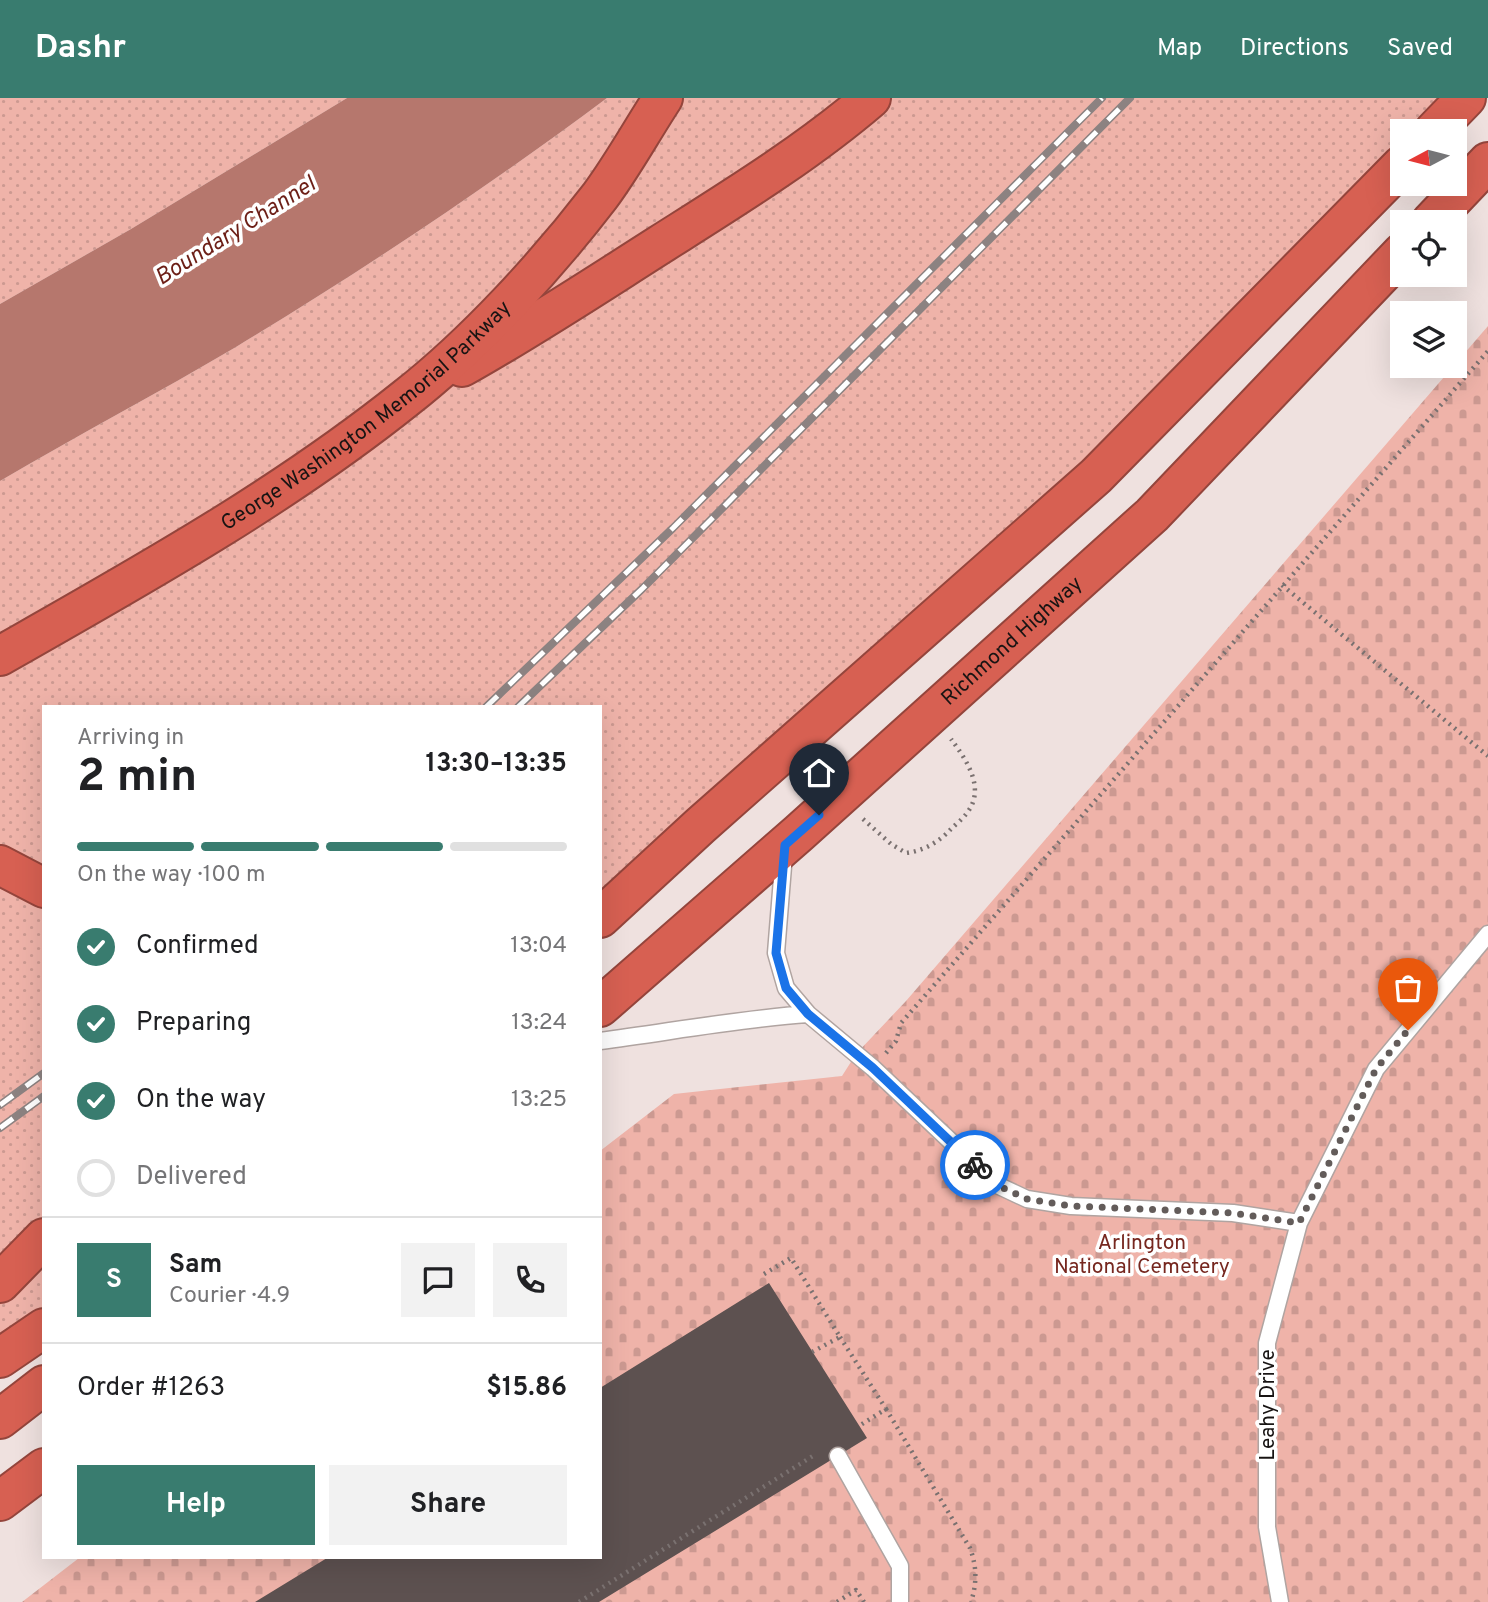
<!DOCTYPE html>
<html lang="en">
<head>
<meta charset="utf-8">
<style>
	body { margin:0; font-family:Overpass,sans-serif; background:#f2f2f2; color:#202124; height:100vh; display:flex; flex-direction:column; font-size:26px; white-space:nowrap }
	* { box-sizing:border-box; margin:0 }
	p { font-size:23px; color:#757577 }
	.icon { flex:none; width:38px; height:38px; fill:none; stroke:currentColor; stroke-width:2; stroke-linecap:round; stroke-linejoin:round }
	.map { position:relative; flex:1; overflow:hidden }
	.side { position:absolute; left:42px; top:607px; width:560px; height:854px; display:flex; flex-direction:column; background:#fff; border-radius:0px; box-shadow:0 7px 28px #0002 }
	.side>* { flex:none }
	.needle { width:46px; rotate:263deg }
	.tools { position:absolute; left:1390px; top:21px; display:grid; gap:14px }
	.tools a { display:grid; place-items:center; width:77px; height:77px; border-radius:0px; background:#fff; box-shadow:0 7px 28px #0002; font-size:35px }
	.pin { position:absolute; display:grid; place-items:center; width:60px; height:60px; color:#fff; margin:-72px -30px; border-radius:50% 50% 50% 0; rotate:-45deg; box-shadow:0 0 7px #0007 }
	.pin .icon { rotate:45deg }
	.courier { position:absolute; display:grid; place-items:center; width:70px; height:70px; margin:-35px; border:5px solid #1a73e8; border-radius:50%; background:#fff; color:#222; box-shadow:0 2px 9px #0007 }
	.summary em { font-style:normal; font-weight:700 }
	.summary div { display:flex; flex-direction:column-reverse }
	.summary { display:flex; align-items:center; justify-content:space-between; height:119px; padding:0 35px }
	h1 { font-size:46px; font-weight:700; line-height:52px }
	.bar { display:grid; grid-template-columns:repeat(4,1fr); gap:10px 7px; align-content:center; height:84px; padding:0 35px }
	.bar i { height:9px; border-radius:5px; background:#e0e0e0 }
	.bar .current { background:#397c6f }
	.bar p { grid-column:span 4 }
	.line { display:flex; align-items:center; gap:18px; padding:0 35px; border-top:2px solid #e0e0e0 }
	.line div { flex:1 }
	.round { display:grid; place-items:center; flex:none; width:74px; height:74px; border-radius:0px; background:#f2f2f2 }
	ol { padding:0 35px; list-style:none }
	li { display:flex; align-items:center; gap:21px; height:77px }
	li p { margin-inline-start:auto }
	li .icon { padding:7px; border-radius:50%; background:#397c6f; color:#fff; stroke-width:4 }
	li:last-child { color:#757577 }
	li i { width:38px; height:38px; border:4px solid #e0e0e0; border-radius:50% }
	.button { display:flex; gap:14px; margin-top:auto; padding:14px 35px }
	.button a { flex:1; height:80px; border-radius:0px; background:#397c6f; color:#fff; font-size:28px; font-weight:700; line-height:80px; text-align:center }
	.button a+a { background:#f2f2f2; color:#202124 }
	header { display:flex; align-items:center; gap:42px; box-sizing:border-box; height:98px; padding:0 35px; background:#397c6f; color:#fff }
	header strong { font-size:33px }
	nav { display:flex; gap:38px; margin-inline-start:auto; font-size:24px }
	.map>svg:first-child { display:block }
</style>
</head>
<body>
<header>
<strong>Dashr</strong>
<nav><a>Map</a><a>Directions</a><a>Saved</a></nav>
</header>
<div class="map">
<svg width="1488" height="1504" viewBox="0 0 1488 1504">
	<defs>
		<pattern id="cemetery-stones" width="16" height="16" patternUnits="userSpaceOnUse" patternTransform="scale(1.75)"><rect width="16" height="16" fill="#efb3a9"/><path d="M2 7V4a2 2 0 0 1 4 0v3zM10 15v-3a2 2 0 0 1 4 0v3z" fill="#cc9991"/></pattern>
		<pattern id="park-dots" width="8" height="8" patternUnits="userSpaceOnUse" patternTransform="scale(1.75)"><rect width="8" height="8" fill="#efb3a9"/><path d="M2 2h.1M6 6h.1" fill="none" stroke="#cc9991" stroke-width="1.8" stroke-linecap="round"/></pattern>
	</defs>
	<rect width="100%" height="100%" fill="#efe1df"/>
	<!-- cemetery -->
	<path fill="url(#cemetery-stones)" d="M1488,228V1504H22L79,1460H600V1053L674,996L842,978L856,956L906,903Z"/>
	<!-- park -->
	<path fill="url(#park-dots)" d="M0,0H347L131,131L0,206Z
		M607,0H1466L1433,33H1402V63L701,727L600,802V609H44V1221L0,1253V383C78,337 158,295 236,249C363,172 488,89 607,0Z"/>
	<!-- water -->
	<path fill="#b6776d" d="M347,0H607C488,89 363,172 236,249C158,295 78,337 0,383V206L131,131Z"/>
	<!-- building -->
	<path fill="#5d5150" d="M769,1185L867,1340L599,1504H255L327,1460H600V1290Z"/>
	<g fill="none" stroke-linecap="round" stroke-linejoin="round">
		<!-- service casing -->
		<g stroke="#b0a4a1" stroke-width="19">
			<path id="service" d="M784,756L776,855L786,890L808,916L873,970L997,1087L1027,1101L1071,1108L1233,1115L1299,1125
				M600,943C669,934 738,921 808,916
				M838,1358L900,1468V1504
				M1280,1504L1267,1429V1245L1299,1125L1376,971L1488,836"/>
		</g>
		<!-- motorway casing -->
		<g stroke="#94453c" stroke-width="42">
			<g id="motorway">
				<path d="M1434,33L1466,0"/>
				<path d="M1431,124L1488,64"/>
				<path d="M462,269C530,231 595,188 661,146C732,101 807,55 871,0"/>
				<path id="s1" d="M0,558C139,479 281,400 406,300C475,246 547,167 600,98C623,67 642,32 663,0"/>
				<path d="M0,767L44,790"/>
				<path d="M600,820L701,727L1096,378L1402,67"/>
				<path id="s2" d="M600,909L799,735L1152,417L1402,155"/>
				<path d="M0,1185L44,1140"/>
				<path d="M0,1260L44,1230"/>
				<path d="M0,1321L44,1287"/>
				<path d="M0,1403L44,1370"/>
			</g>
		</g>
		<!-- path -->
		<path stroke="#7a7170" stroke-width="4.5" stroke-dasharray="2 5" stroke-linecap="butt" d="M1282,487L1488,658
			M863,721L891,746L906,755C923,753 939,744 950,732C956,726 964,720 969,712C985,688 965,660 951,641
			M886,955L896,943L901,925L1488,253
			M764,1176L791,1160L840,1239L812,1254
			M840,1239L886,1311L859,1328
			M886,1311L970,1450C977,1469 977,1485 971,1504
			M579,1504L816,1356
			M837,1504L856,1492L864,1504"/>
		<!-- service -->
		<use href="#service" stroke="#fff" stroke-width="16"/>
		<!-- motorway -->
		<use href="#motorway" stroke="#d76052" stroke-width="38"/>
		<!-- rail casing -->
		<g stroke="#8c8281" stroke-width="8">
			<path id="rail" d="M486,609L673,430L1102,0
				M518,609L643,490L1130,0
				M0,1007L44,975
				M0,1030L44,998"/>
		</g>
		<!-- rail -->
		<use href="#rail" stroke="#fff" stroke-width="5" stroke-dasharray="16" stroke-linecap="butt"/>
	</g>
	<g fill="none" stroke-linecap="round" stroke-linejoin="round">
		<!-- done -->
		<path stroke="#635c5a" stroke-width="7" stroke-dasharray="0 12.6" d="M975,1067L997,1087L1027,1101L1071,1108L1233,1115L1299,1125L1376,971L1408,932"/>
		<!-- route -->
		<path stroke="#1a73e8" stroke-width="9" d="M819,717L785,747L776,855L786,890L808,916L873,970L975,1067"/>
	</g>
	<g text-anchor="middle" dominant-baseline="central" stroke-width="7" stroke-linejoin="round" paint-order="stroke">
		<!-- street labels -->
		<g font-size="21" fill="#181413" stroke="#fff">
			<text stroke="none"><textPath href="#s1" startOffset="439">George Washington Memorial Parkway</textPath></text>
			<text stroke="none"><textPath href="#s2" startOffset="551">Richmond Highway</textPath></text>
			<text transform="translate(1268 1307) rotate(-90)">Leahy Drive</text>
		</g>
		<!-- park labels -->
		<g font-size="21" fill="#76271f" stroke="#fff">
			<text x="1142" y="1145">Arlington<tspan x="1142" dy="24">National Cemetery</tspan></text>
		</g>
		<!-- water labels -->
		<g font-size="23" font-style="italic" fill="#6c1e16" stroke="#fff">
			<text transform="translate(236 134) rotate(-32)">Boundary Channel</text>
		</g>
	</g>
</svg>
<div class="tools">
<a><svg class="needle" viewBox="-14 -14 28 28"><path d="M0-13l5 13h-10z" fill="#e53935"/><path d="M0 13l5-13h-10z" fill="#757577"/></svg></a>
<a><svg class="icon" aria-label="locate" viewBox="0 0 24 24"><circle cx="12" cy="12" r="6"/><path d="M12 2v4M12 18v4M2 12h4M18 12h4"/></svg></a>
<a><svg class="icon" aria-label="layers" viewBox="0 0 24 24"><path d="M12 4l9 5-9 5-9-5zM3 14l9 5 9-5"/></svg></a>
</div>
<div class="pin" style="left:1408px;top:932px;background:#ea580c"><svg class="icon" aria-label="bag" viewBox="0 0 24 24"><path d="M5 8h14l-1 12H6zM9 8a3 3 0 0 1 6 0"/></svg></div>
<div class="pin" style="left:819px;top:717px;background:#1f2937"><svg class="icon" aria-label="home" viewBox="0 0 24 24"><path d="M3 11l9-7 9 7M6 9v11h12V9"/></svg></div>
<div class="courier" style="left:975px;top:1067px"><svg class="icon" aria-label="bike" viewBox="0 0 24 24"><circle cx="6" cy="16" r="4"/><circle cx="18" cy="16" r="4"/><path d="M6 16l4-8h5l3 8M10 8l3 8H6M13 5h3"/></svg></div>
<section class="side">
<div class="summary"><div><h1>2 min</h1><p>Arriving in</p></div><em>13:30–13:35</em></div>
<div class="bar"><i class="current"></i><i class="current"></i><i class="current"></i><i></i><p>On the way · 100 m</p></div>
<ol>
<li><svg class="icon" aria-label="check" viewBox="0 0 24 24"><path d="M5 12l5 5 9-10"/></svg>Confirmed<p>13:04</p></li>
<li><svg class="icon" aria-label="check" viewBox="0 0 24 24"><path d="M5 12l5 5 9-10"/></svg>Preparing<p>13:24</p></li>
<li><svg class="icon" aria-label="check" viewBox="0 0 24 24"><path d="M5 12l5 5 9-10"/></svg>On the way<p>13:25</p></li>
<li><i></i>Delivered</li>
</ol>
<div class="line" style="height:126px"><b class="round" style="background:#397c6f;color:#fff">S</b><div><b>Sam</b><p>Courier · 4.9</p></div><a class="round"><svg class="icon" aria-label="chat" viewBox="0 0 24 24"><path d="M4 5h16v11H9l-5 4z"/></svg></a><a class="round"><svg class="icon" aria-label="phone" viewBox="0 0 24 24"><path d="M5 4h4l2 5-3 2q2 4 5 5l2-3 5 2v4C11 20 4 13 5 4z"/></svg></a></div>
<div class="line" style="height:91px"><div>Order #1263</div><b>$15.86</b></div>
<div class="button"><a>Help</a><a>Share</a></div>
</section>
</div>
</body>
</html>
